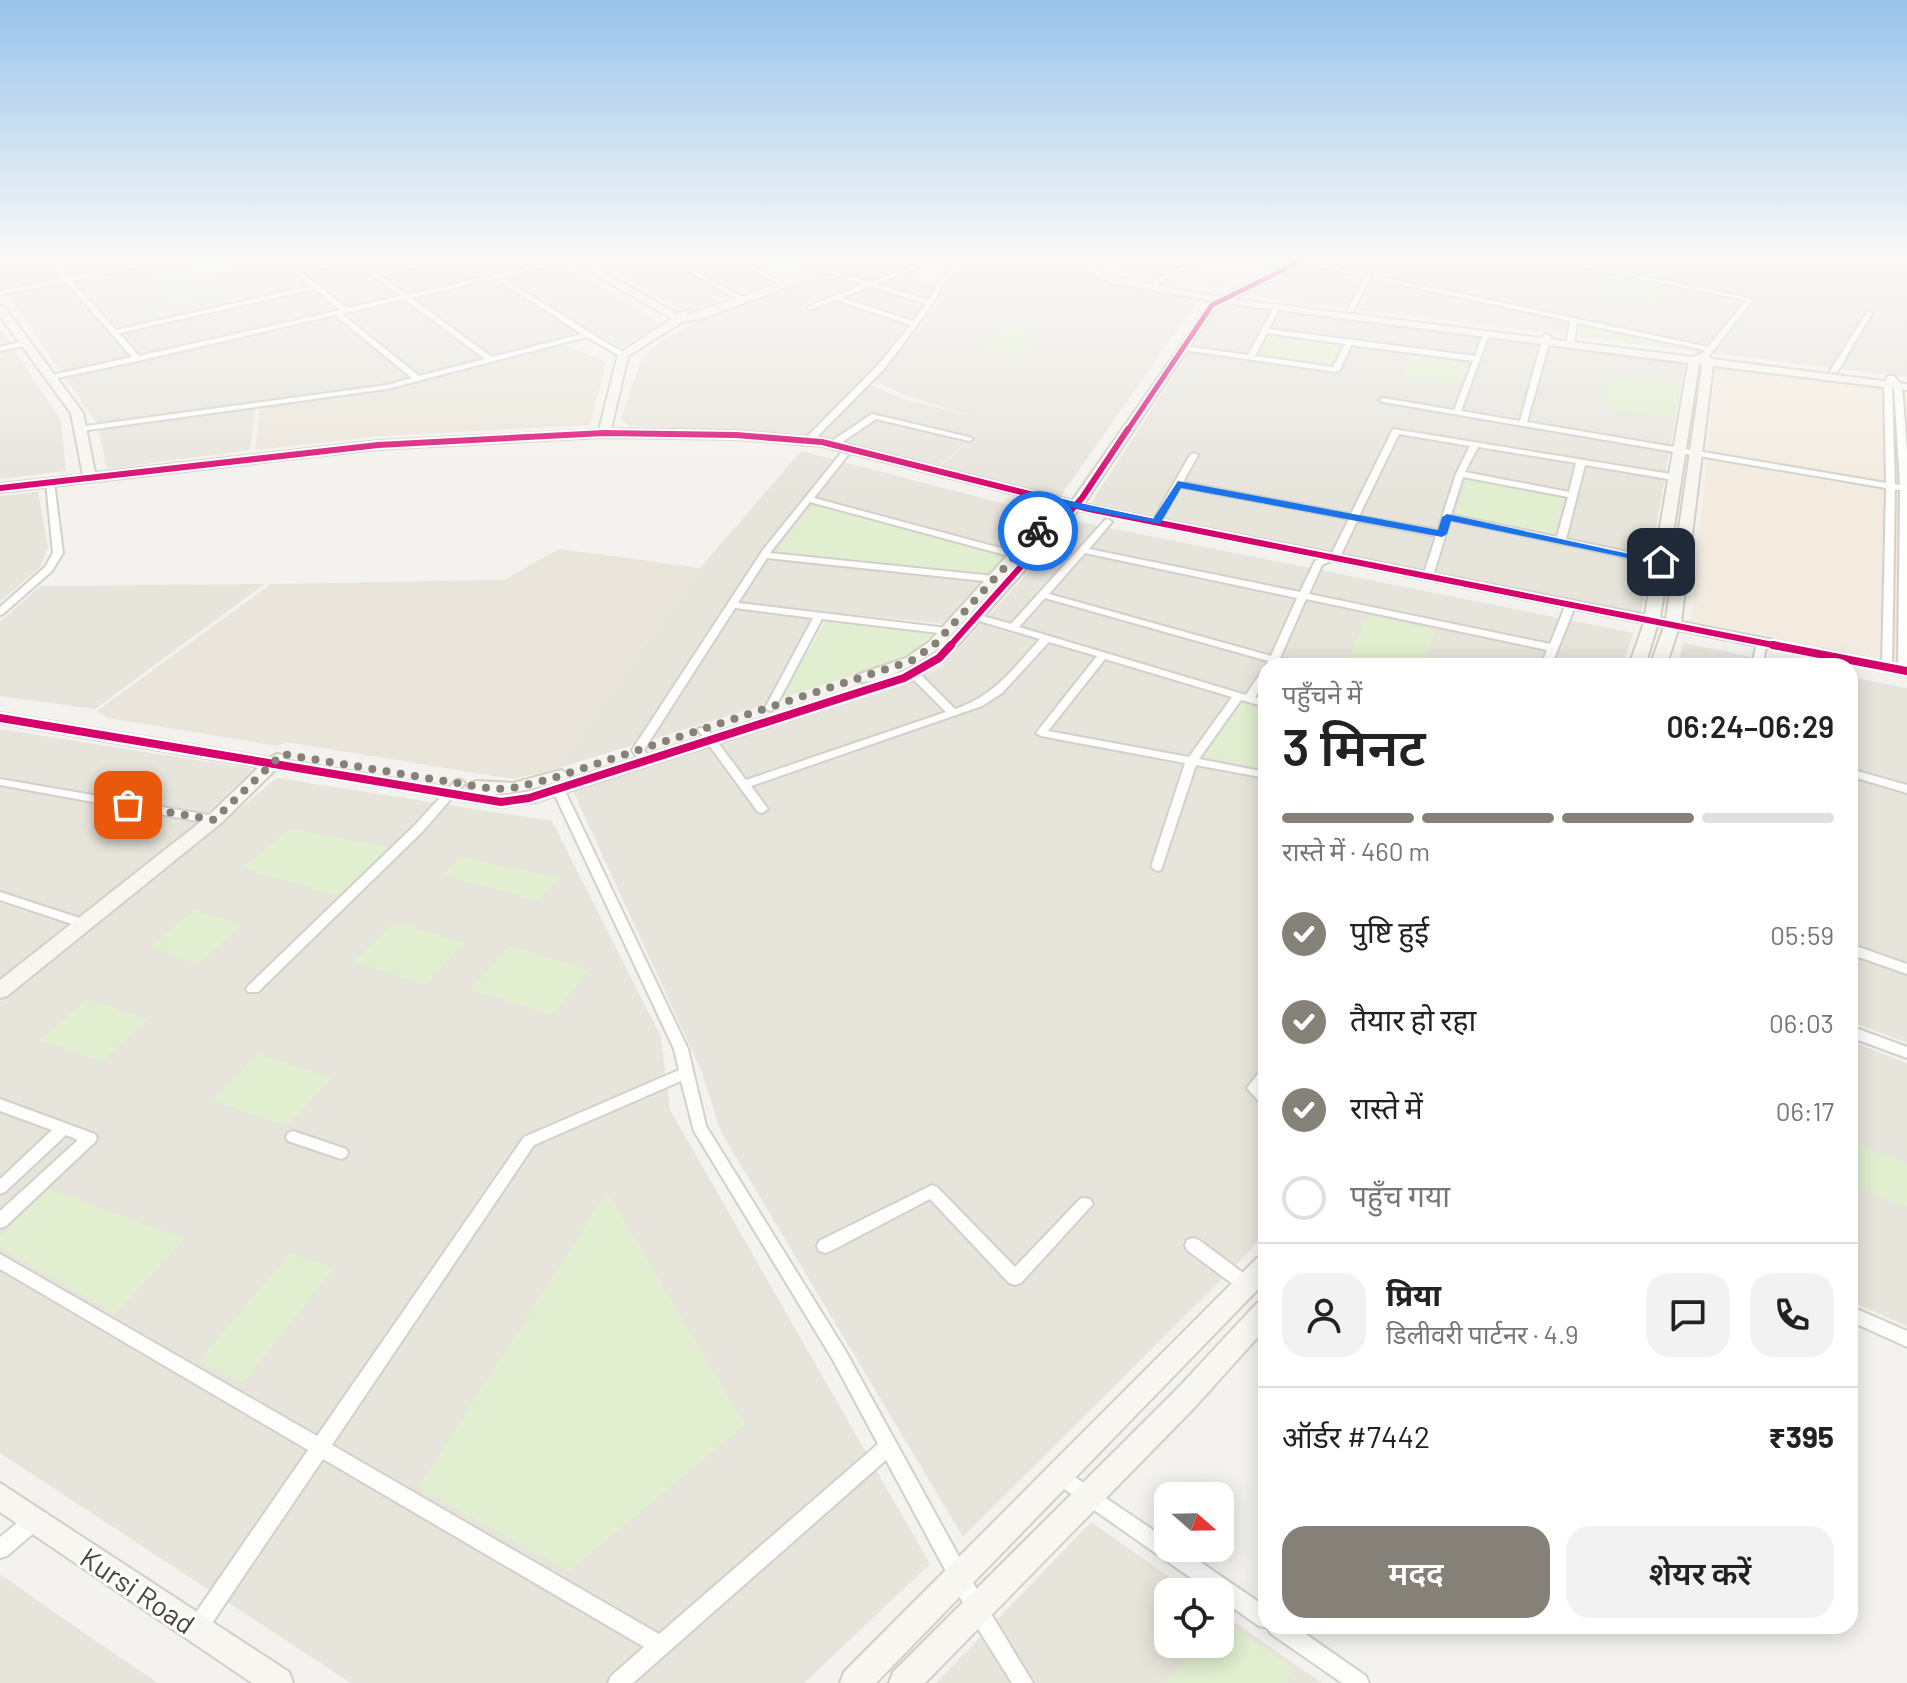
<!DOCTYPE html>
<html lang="hi">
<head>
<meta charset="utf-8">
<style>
	body { margin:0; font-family:Barlow,"Noto Sans Devanagari",sans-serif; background:#f2f2f2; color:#222; height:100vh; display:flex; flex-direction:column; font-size:30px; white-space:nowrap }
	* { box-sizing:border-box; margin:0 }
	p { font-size:26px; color:#767676 }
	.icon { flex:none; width:44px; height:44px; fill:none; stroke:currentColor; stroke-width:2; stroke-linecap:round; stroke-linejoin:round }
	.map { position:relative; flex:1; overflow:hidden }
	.sheet { position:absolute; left:1258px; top:658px; width:600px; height:976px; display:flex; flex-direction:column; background:#fff; border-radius:24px; box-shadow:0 4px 20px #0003 }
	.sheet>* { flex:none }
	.needle { width:52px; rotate:110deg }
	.tools { position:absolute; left:1154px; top:1482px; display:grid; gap:16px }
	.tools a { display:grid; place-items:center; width:80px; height:80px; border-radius:16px; background:#fff; box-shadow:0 4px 20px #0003; font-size:40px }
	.pin { position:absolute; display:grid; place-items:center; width:68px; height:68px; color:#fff; margin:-34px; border-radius:16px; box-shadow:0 4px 12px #0006 }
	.courier { position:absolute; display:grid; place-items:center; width:80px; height:80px; margin:-40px; border:6px solid #1a73e8; border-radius:50%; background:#fff; color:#222; box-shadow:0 2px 10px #0007 }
	.headline em { font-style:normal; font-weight:600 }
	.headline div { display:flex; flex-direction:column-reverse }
	.headline { display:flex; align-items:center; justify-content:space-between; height:136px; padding:0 24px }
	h1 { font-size:52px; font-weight:600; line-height:60px }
	.bar { display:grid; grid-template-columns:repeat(4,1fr); gap:12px 8px; align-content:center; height:96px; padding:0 24px }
	.bar i { height:10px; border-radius:6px; background:#e0e0e0 }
	.bar .selected { background:#868178 }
	.bar p { grid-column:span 4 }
	.line { display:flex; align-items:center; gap:20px; padding:0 24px; border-top:2px solid #e0e0e0 }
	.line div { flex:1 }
	.round { display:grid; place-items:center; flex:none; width:84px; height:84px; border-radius:24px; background:#f2f2f2 }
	ol { padding:0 24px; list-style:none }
	li { display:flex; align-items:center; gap:24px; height:88px }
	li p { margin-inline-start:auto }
	li .icon { padding:8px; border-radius:50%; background:#868178; color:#fff; stroke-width:4 }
	li:last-child { color:#767676 }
	li i { width:44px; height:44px; border:4px solid #e0e0e0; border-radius:50% }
	.action { display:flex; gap:16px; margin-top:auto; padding:16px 24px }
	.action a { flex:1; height:92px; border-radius:24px; background:#868178; color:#fff; font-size:32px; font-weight:600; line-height:92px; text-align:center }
	.action a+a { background:#f2f2f2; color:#222 }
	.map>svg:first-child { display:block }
</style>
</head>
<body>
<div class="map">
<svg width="1907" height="1683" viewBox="0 0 1907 1683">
	<rect width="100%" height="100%" fill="#f4f2ee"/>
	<!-- residential -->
	<path fill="#e7e4dc" d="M0,259H556L661,324L621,347L591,331L394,383L263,402L255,409L250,450L107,469L97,423L0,285Z
		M594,259H835L686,312Z
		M871,259H930L899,272L937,285L913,320L863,381L903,399L983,419L906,396L875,381L924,323L965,259H1051L1104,281L1199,299L1060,497L941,466L992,420L939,466L799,433L630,426L620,420L642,358L657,344L688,326Z
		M1089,259H1192L1151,280Z
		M1308,259H1907V377L1239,295Z
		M1221,303L1685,362L1641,613L1091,503Z
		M0,328L61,421L66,471L0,479Z
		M801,451L1044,514L945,624L819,611L767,704L555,769L700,568Z
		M38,492L48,547L40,567L0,602V496Z
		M1075,521L1634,633L1622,666H1266V1231L1245,1256L963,1537L721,1132L701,1070L573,791L905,684L942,667Z
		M264,584L95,709L0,696V622L40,586Z
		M1684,643L1796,666H1677Z
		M1850,677L1907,688V1043L1850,1021Z
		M0,729L253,769L185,834L0,980Z
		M277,778L552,821L661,1037L670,1110L930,1564L804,1683H351L0,1453V1002Z
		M1850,1041L1907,1063V1326L1850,1301Z
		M1091,1522L1191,1592H1168V1644H1220V1612L1322,1683H936Z
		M0,1574L81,1631L158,1683H0Z"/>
	<!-- commercial -->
	<path fill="#f3ebdf" d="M1210,259H1274L1279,260L1217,290L1166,281Z
		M1716,366L1907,389V663L1691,621Z"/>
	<!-- education -->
	<path fill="#eae5da" d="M565,345L606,362L590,425L382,436L255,450L260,407L384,391Z
		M559,549L700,568L555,769L513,779L286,742L277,746L108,718L97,711L271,584L504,580Z"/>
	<!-- green -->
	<path fill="#e1eecf" d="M231,259L240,267L162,284L153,276Z
		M754,259H781L803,269L778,278L743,262Z
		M1617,274L1677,286L1660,303L1600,291Z
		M223,285L231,292L146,310L139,303Z
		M1577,323L1690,347V349L1577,335Z
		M1003,327L1045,333L1025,356L981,349Z
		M1270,334L1340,344L1330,366L1257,355Z
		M1413,353L1469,361L1461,385L1404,377Z
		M1610,375L1680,384L1674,419L1602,407Z
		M1467,479L1564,496L1554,535L1455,514Z
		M814,504L1005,556L988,575L776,551Z
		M1368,615L1436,630L1421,666H1345Z
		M826,620L933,634L910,657L780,699Z
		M1239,702L1266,711V769L1202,756Z
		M290,829L389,847L339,896L242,868Z
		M460,857L560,878L538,901L444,875Z
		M194,910L242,925L198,964L150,947Z
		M395,922L464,943L425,985L354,962Z
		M510,946L589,970L552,1015L471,989Z
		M88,999L148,1020L101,1062L40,1040Z
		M258,1054L331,1078L287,1126L213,1100Z
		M1850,1141L1907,1164V1207L1850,1184Z
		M49,1189L185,1239L115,1314L0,1247V1236Z
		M607,1192L745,1425L569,1571L418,1488Z
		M290,1253L334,1268L243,1383L200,1360Z
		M1221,1619L1293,1668L1286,1683H1166L1199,1644H1220Z"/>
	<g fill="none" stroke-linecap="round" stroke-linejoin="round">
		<!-- street casing -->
		<g stroke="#d2d0cb" stroke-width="4">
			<path id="street" d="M46,259H53L69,277L159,259H172L72,281L116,330L311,286L278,259H285L298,270L348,259H361L360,260L377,273L438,259H450L381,276L407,295L563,259H575L502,277L605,342L627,354L620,356L587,337L387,389L81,431L77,429L78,427L387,385L412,378L335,315L138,361L48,380V376L132,357L66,282L0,295V291L63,278ZM354,262L400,296L347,308L302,273ZM495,278L582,334L492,357L411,298ZM315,289L340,310L139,356L119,333ZM404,299L485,359L419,376L342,314Z
				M636,259H648L593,273L590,271Z
				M666,259H674L747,300L742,301Z
				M736,259H746L742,261L783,283L778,284L735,262Z
				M794,259H802L818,267L871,282L929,259H938L877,284L928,300L955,259H961L924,316L884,369L809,445H803V441L878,365L911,325L836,300L812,309H808V307L864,284L826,272L821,273ZM871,286L926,304L913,321L842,298Z
				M1160,259H1171L1188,264L1197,259H1205L1148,288H1144V286L1182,266Z
				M1286,259H1299L1708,347L1746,300L1544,259H1558L1754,299L1708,357L1701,355L1705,350L1577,323L1574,345L1570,347L1566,345L1570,321L1370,278L1353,311L1348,312L1347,311L1364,277Z
				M1903,259H1907V261L1904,260Z
				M1277,305L1280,307L1269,329L1475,356L1483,334L1490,332L1461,411L1520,421L1543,336L1547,334L1551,336L1527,422L1886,483L1884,384L1888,376H1894L1902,386L1907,451V672L1903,673L1898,670L1900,490H1895L1892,667L1887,670L1882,667L1886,488L1383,402L1379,400L1383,398L1454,410L1473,361L1351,345L1340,370L1336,372L1183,350L1179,348L1183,346L1248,355L1274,307ZM1267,333L1345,344L1333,367L1255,356ZM1892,384L1894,386L1900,485L1895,484Z
				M1867,312L1872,313L1838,371L1831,373L1830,371Z
				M25,341L29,343L28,345L0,351V347Z
				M872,414L969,437L973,439L969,441L876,419L835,447H829V443Z
				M1393,429L1677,475L1678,477L1674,480L1585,465L1566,539L1661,559L1666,562L1661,565L1450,520L1433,576L1428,579L1423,576L1436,536L1357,521L1340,557L1322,565L1309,594L1550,644L1566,604L1571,601L1574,602L1576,604L1551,666H1541L1547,650L1306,599L1280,658L1300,664L1301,666L1277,664L1276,666H1266L1268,661L1045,598L1019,627L1246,695L1262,671L1266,670V681L1255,697L1266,701V707L1241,700L1199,759L1266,772V778L1196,765L1161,870L1157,871L1151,867L1185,763L1041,736L1036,733L1097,656L1049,642L1002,693L982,706L751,786L768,809L762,813L758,812L698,730L699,728H707L746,780L946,712L910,676L909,674L910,672H918L955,709C995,695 1012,670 1040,639L963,616V612H969L1011,624L1105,520L1108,519L1112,522L1089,549L1300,592L1315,561L1331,555L1349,519L1180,487L1159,524H1153L1152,522L1190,455L1194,453L1198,455L1183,482L1351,514ZM1399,434L1470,446L1456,474L1438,530L1359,516ZM1478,447L1576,463L1569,492L1465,472ZM1463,477L1568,497L1557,537L1451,515ZM1085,553L1297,598L1271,656L1049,594ZM1105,659L1232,697L1189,757L1048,731Z
				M841,453L848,455L814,498L1019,553L1021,555L1016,558L1013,557L810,502L770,553L994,576L999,579L994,582L767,558L738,603L947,628L952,631L947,634L822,619L775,708L770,711L765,708L813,618L735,608L644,750L651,761L645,764L641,763L632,750L763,550Z
				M50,479L54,482L63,553L52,571L3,614L0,615V607L45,567L53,553L46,482Z
				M1762,639L1767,642L1762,666H1752L1757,642Z
				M1850,769L1907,785V793L1850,776Z
				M0,779L214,816L220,820L214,824L0,785Z
				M459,779L465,783L463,785L423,831L258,992H248L246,989L248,986L415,825L455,781Z
				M558,785L564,789L688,1049L706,1126L845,1350L984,1602L1033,1683H1012L970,1616L886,1460L633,1683H608L611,1676L644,1647L323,1459L204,1635L197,1638L190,1635L187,1628L190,1621L308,1450L0,1269V1254L317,1436L524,1137L679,1070L674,1049L552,789ZM681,1081L694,1131L833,1360L878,1444L659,1634L332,1445L534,1145Z
				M0,892L89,921L90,924L84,928L0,900Z
				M1850,944L1907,964V974L1850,954Z
				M1850,1026L1907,1047V1058L1850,1037Z
				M1266,1069V1084L1263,1088L1266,1091V1106L1261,1104L1247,1088L1261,1070Z
				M0,1099L95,1134L97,1138L95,1142L6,1226L0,1228V1211L78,1140L66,1135L5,1192L0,1194V1179L52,1130L0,1111Z
				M293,1131L346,1149L348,1153L346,1157L341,1159L288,1141L286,1137L288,1133Z
				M932,1185L937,1187L1015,1267L1080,1199L1085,1198L1090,1199L1093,1204L1021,1283L1015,1285L1009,1283L930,1199L831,1251L825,1253L819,1251L817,1246L819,1241Z
				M1193,1238L1199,1240L1254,1281L1256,1286L1254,1291L1248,1293L1242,1291L1187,1250L1185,1245L1187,1240Z
				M1850,1306L1907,1331V1347L1850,1321Z
				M1060,1467L1168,1540V1548H1180L1266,1607V1626H1294L1366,1676L1369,1683H1342L1270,1633L1268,1628L1259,1626L1220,1599V1592H1211L1054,1482L1051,1476L1054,1470Z
				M35,1511L42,1514L44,1520L42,1526L7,1556L0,1558V1537L28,1514Z"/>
		</g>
		<!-- secondary casing -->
		<g stroke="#d3cfc5" stroke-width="4">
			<path id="secondary" d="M569,259H581L677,314L687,311V315L849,259H864L701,319L682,322L628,356L611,429L736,431L822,438L1072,501L1212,301L1108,282L1056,259H1070L1114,277L1221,297L1294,259H1304L1298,266L1233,299L1692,357L1705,352L1712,359L1907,384V390L1713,366L1681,622L1907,666V676L1678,630L1666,666H1650L1664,627L1657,626L1645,666H1629L1644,623L1078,510L944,661L910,681L535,802L501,807L276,769L220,824L7,996L0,998V980L208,816L259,767L0,723V713L269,758L277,754L283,755L284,760L501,797L527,793L898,675L934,655L1066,507L822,446L736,439L604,437L378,449L0,492V484L83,475L71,413L0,316V306L4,307L83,413L95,473L378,441L599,430L618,354L672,319ZM1224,303L1688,363L1645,615L1084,504L1216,307ZM1699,364L1702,365L1698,396L1666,619L1660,618Z
				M1049,514L1054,515V521L939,648C921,661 880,686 857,681L855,678L857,675L906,658L929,642L1044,515Z
				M561,770L570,775L567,779C543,785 487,805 467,786L476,781L513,783Z
				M1266,1255V1281L876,1683H840L844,1672L1257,1258Z
				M1266,1300V1328L1195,1407L925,1683H889L893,1672L1177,1389L1257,1303Z
				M0,1483L289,1672L293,1683H252L0,1512Z"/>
		</g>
		<!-- street -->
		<use href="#street" fill="#fdfdfc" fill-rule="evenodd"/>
		<!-- secondary -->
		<use href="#secondary" fill="#f7f6f1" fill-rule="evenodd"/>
		<!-- cycleway-far2 casing -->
		<g stroke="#fff" stroke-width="8">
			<path id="cycleway-far2" d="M1127,431L1212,305L1295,264L1299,259"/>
		</g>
		<!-- cycleway-far1 casing -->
		<g stroke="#fff" stroke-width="10">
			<path id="cycleway-far1" d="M0,488L378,445L604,433L736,435L822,442L1089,509L1783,647
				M949,647L1082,498L1128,429"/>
		</g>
		<!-- cycleway casing -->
		<g stroke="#fff" stroke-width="13">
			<path id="cycleway" d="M1773,645L1907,671
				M0,718L501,802L529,798L904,678L939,658L951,645"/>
		</g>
		<!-- cycleway-far2 -->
		<use href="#cycleway-far2" stroke="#d6006c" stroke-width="5"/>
		<!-- cycleway-far1 -->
		<use href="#cycleway-far1" stroke="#d6006c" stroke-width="6"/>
		<!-- cycleway -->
		<use href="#cycleway" stroke="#d6006c" stroke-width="8"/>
	</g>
	<!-- sky -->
	<linearGradient id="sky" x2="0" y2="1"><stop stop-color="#98c4ec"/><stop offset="0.52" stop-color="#faf9f7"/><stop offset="1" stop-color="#faf9f7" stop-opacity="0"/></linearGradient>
	<rect width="1907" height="495" fill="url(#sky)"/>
	<!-- route -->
	<path fill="#1a73e8" d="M1178,481L1438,530L1442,517L1447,514L1666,562L1661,565L1451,521L1447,534L1442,537L1181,488L1160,524L1064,506L1041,533L1033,531L1062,499L1153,519Z"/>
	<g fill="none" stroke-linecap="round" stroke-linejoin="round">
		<!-- done -->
		<path stroke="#868178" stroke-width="8" stroke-dasharray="0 14.4" d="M128,805L214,820L282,754L493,789L513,788L550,779L911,661L934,645L1038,531"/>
	</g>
	<g text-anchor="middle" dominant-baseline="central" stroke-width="6" stroke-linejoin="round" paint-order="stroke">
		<!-- near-street labels -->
		<g font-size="28" fill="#4b4439" stroke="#fff">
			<text transform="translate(138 1590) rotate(34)">Kursi Road</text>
		</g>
	</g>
</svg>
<div class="tools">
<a><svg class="needle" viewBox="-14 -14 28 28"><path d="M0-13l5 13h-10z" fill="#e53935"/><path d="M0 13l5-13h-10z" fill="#767676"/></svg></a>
<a><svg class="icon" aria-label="locate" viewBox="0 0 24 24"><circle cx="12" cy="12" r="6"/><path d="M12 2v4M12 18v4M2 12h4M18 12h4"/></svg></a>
</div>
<div class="pin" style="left:128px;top:805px;background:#ea580c"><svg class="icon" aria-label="bag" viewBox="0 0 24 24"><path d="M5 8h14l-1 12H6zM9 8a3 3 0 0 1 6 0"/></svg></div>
<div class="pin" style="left:1661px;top:562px;background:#1f2937"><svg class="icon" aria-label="home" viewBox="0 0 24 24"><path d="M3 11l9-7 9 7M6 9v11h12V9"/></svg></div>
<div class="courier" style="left:1038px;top:531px"><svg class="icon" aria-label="bike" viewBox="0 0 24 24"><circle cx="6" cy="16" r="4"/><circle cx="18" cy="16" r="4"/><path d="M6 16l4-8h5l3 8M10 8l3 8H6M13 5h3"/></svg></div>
<section class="sheet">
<div class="headline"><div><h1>3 मिनट</h1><p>पहुँचने में</p></div><em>06:24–06:29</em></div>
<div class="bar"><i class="selected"></i><i class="selected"></i><i class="selected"></i><i></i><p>रास्ते में · 460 m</p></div>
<ol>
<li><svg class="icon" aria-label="check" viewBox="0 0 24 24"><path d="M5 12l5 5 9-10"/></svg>पुष्टि हुई<p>05:59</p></li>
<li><svg class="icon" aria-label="check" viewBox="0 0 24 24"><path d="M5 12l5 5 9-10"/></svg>तैयार हो रहा<p>06:03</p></li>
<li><svg class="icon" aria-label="check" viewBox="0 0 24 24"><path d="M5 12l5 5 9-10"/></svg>रास्ते में<p>06:17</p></li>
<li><i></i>पहुँच गया</li>
</ol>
<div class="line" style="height:144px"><a class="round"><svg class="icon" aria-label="person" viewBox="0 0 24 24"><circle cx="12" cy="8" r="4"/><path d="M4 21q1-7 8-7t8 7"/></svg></a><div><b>प्रिया</b><p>डिलीवरी पार्टनर · 4.9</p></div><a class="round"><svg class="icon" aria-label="chat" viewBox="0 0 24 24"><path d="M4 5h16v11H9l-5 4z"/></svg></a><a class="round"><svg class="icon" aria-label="phone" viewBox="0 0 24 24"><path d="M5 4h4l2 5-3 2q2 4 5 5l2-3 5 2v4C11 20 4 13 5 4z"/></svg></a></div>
<div class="line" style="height:104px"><div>ऑर्डर #7442</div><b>₹395</b></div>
<div class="action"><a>मदद</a><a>शेयर करें</a></div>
</section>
</div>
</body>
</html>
